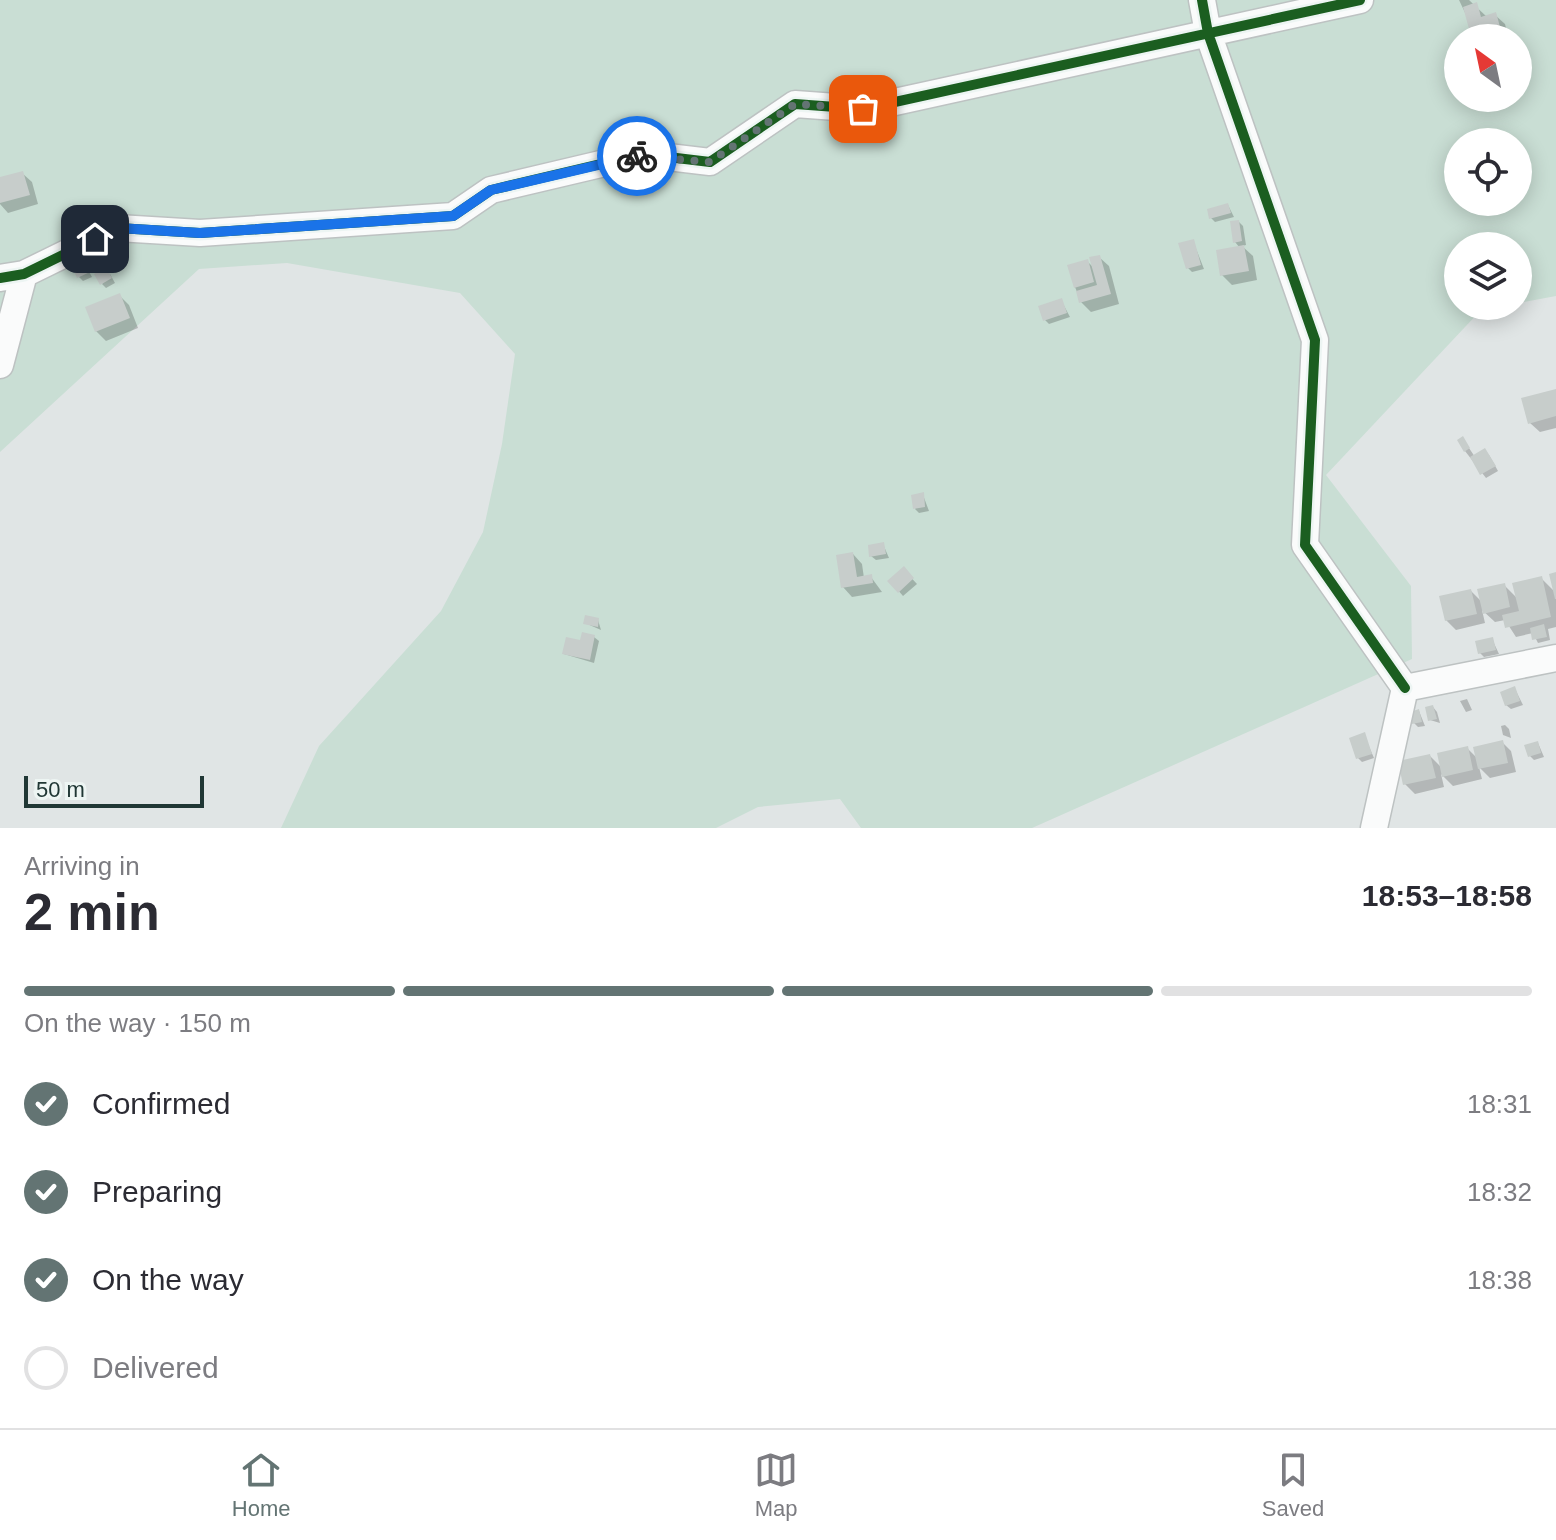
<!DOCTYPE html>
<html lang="en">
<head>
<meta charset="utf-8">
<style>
	body { margin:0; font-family:Helvetica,sans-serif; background:#f2f2f3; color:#2b2b33; height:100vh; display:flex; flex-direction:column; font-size:30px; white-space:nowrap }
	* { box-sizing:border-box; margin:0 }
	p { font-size:26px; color:#7c7c81 }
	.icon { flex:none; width:44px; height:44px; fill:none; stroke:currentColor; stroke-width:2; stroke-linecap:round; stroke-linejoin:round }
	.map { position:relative; height:828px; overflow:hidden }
	.details { display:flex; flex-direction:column; background:#fff; flex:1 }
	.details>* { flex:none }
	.needle { width:52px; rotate:327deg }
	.fabs { position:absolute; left:1444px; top:24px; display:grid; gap:16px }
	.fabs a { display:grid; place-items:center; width:88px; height:88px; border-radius:50%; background:#fff; box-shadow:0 4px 20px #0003; font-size:40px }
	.scale { position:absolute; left:24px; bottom:20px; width:180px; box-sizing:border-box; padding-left:8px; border:4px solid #203735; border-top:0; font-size:22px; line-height:28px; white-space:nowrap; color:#203735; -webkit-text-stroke:6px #edf5f3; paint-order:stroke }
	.pin { position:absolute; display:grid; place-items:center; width:68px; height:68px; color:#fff; margin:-34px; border-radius:16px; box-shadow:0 4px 12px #0006 }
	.courier { position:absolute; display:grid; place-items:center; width:80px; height:80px; margin:-40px; border:6px solid #1a73e8; border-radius:50%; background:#fff; color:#222; box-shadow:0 2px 10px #0007 }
	.headline em { font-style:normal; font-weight:700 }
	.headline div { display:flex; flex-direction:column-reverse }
	.headline { display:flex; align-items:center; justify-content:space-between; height:136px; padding:0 24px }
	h1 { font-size:52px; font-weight:700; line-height:60px }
	.bar { display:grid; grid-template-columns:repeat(4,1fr); gap:12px 8px; align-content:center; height:96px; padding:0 24px }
	.bar i { height:10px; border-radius:6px; background:#e1e1e2 }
	.bar .current { background:#637473 }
	.bar p { grid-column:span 4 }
	ol { padding:0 24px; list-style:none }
	li { display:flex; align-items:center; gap:24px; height:88px }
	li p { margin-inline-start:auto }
	li .icon { padding:8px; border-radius:50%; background:#637473; color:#fff; stroke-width:4 }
	li:last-child { color:#7c7c81 }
	li i { width:44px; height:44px; border:4px solid #e1e1e2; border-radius:50% }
	.tabs { display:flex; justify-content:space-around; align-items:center; height:112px; border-top:2px solid #e1e1e2; background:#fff; font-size:22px; color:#7c7c81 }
	.tabs a { display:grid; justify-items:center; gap:4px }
	.tabs .current { color:#637473 }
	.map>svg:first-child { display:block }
</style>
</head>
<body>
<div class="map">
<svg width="1556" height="828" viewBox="0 0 1556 828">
	<rect width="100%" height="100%" fill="#e0e5e5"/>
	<!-- green -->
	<path fill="#c9ded4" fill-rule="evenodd" d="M0,0H1556V296L1518,303V246H1458V306H1503L1481,310L1326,475L1411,586L1412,659L1032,828H861L840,799L758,807L716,828H281L319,746L441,611L483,532L502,444L515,354L460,293L287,263L199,269L0,452ZM1458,38H1518V98H1458ZM1458,142H1518V202H1458Z"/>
	<!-- shadow -->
	<path fill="#0003" d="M1459,0H1469L1487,17L1495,15L1505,24L1508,36L1477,38Z
		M22,173L32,182L38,204L8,213L0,204V179Z
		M1228,205L1234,217L1215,222L1211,218Z
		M1239,222L1243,226L1246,245L1242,246L1253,256L1257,280L1232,285L1222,275L1240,248L1235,242Z
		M1193,241L1204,269L1192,272L1188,268Z
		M1099,257L1109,266L1119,304L1091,312L1081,302L1075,287L1087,261L1094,268Z
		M82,259L92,277L83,281L79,277Z
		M110,274L115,283L106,288L102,284Z
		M120,296L129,305L138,328L106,341L96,331Z
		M1061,300L1070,317L1049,324L1045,320Z
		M1556,391V428L1540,432L1530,423Z
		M1463,439L1475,457L1489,455L1498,471L1486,478L1465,451Z
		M923,495L929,511L919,513L915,509Z
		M883,544L889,558L876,560L871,556Z
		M853,554L862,564L864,578L871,577L882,592L852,597L843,587Z
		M903,569L917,584L903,596L890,581Z
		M1556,574V627L1548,629L1550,640L1538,643L1533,633L1516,637L1505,620L1495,622L1482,610L1485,623L1456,630L1446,620L1471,591L1483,603L1504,585L1518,599L1541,578L1555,592Z
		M598,620L601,630L585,623Z
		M594,637L599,641L594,663L564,654Z
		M1492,639L1499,654L1484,657L1480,653Z
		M1515,689L1523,705L1511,709L1506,705Z
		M1467,699L1472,710L1466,712L1460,701Z
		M1433,707L1437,712L1440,723L1430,720Z
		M1419,711L1425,726L1418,727L1414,723Z
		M1505,725L1509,729L1511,738L1503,735L1501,726Z
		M1364,735L1374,758L1362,762L1358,758Z
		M1502,742L1511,751L1516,772L1490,778L1479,767L1482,779L1453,786L1441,774L1444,787L1415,794L1405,784L1430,756L1442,768L1467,748L1478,759Z
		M1538,743L1544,757L1534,760L1530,756Z"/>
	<!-- building -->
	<path fill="#c7cdcb" d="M1477,2L1481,17L1496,12L1500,27L1471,36L1463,7Z
		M23,171L30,195L0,203V177Z
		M1228,203L1231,213L1209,219L1207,209Z
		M1239,220L1242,241L1233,243L1230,221Z
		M1194,239L1201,265L1186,269L1178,243Z
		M1244,245L1249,271L1220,276L1216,250Z
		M1100,255L1111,294L1079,303L1076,291L1097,285L1089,257Z
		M83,256L90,272L77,278L70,262Z
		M1088,259L1094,282L1074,288L1067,265Z
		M106,267L112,278L100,285L94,274Z
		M120,293L130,318L95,332L85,307Z
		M1062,298L1067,313L1043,321L1038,306Z
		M1556,389V416L1528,424L1521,398Z
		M1463,436L1470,448L1464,452L1457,440Z
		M1485,448L1496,466L1480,475L1470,457Z
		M924,492L925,507L913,509L911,495Z
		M884,542L886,554L869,557L868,545Z
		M853,552L857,577L872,574L873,583L841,588L836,555Z
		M904,566L914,578L898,593L887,581Z
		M1556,572V599H1555L1549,574Z
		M1542,576L1551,617L1505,628L1502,615L1519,611L1512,583Z
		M1505,583L1510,607L1483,614L1477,589Z
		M1471,589L1477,614L1445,621L1439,596Z
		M585,615L599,618L598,627L583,624Z
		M1544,624L1547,637L1532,640L1530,628Z
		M582,632L595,635L590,660L562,654L566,637L580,640Z
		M1493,637L1496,650L1478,654L1475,641Z
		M1515,686L1520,701L1505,706L1500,692Z
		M1433,705L1437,719L1428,721L1425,707Z
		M1419,709L1422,722L1412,724L1410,712Z
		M1365,732L1372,754L1356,759L1349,738Z
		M1503,740L1508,763L1478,769L1473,747Z
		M1538,741L1541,753L1528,757L1524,745Z
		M1468,746L1473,770L1442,777L1437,753Z
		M1430,754L1436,778L1403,785L1398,761Z"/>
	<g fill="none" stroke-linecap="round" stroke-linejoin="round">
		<!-- minor casing -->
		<g stroke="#bdc2c2" stroke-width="29">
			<path id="minor" d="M1202,0L1208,33L1315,340L1305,545L1405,688
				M0,278L24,274L118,228L200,233L453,216L491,190L643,154L710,162L795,104L863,109L1360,0
				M0,365L24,274
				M1374,828L1405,688L1556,658"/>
		</g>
		<!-- minor -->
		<use href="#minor" stroke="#fafbfb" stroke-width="26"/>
		<!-- cycleway casing -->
		<g stroke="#edf5f3" stroke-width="15">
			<path id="cycleway" d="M1202,0L1208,33L1315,340L1305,545L1405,688
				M0,278L24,274L118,228L200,233L453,216L491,190L643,154L710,162L795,104L863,109L1360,0"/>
		</g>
		<!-- cycleway -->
		<use href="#cycleway" stroke="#1b5e20" stroke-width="10"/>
	</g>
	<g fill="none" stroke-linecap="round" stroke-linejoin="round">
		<!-- done -->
		<path stroke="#637473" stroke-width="8" stroke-dasharray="0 14.4" d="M637,156L710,162L795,104L863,109"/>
		<!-- route -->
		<path stroke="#1a73e8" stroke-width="10" d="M95,239L118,228L200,233L453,216L491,190L637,156"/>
	</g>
</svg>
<div class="fabs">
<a><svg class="needle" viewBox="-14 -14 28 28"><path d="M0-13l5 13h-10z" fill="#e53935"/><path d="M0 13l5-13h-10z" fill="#7c7c81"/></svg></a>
<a><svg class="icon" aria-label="locate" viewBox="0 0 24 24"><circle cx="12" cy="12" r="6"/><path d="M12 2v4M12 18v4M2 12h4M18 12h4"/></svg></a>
<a><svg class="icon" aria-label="layers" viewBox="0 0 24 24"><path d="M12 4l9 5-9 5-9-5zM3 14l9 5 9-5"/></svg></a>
</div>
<div class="scale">50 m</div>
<div class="pin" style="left:863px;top:109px;background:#ea580c"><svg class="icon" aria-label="bag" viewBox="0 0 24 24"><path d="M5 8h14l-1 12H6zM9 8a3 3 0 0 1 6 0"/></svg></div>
<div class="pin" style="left:95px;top:239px;background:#1f2937"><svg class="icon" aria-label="home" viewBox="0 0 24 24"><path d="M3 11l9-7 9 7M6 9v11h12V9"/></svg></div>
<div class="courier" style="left:637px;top:156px"><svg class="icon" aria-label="bike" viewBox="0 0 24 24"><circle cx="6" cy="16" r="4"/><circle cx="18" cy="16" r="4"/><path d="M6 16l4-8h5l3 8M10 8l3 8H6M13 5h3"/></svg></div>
</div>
<section class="details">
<div class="headline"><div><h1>2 min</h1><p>Arriving in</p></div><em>18:53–18:58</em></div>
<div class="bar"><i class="current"></i><i class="current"></i><i class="current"></i><i></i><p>On the way · 150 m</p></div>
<ol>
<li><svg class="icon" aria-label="check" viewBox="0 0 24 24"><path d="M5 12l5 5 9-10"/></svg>Confirmed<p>18:31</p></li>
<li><svg class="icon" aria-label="check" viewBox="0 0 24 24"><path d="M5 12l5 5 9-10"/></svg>Preparing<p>18:32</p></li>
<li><svg class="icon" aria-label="check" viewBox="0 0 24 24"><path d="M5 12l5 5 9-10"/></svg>On the way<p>18:38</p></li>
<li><i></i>Delivered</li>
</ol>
</section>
<nav class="tabs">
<a class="current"><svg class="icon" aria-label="home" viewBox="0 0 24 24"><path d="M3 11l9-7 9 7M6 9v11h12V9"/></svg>Home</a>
<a><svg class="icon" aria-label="map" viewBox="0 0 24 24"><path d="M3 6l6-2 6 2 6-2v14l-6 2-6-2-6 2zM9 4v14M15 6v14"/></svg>Map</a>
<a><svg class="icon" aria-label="saved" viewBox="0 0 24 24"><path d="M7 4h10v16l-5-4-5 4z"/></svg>Saved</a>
</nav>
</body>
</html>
